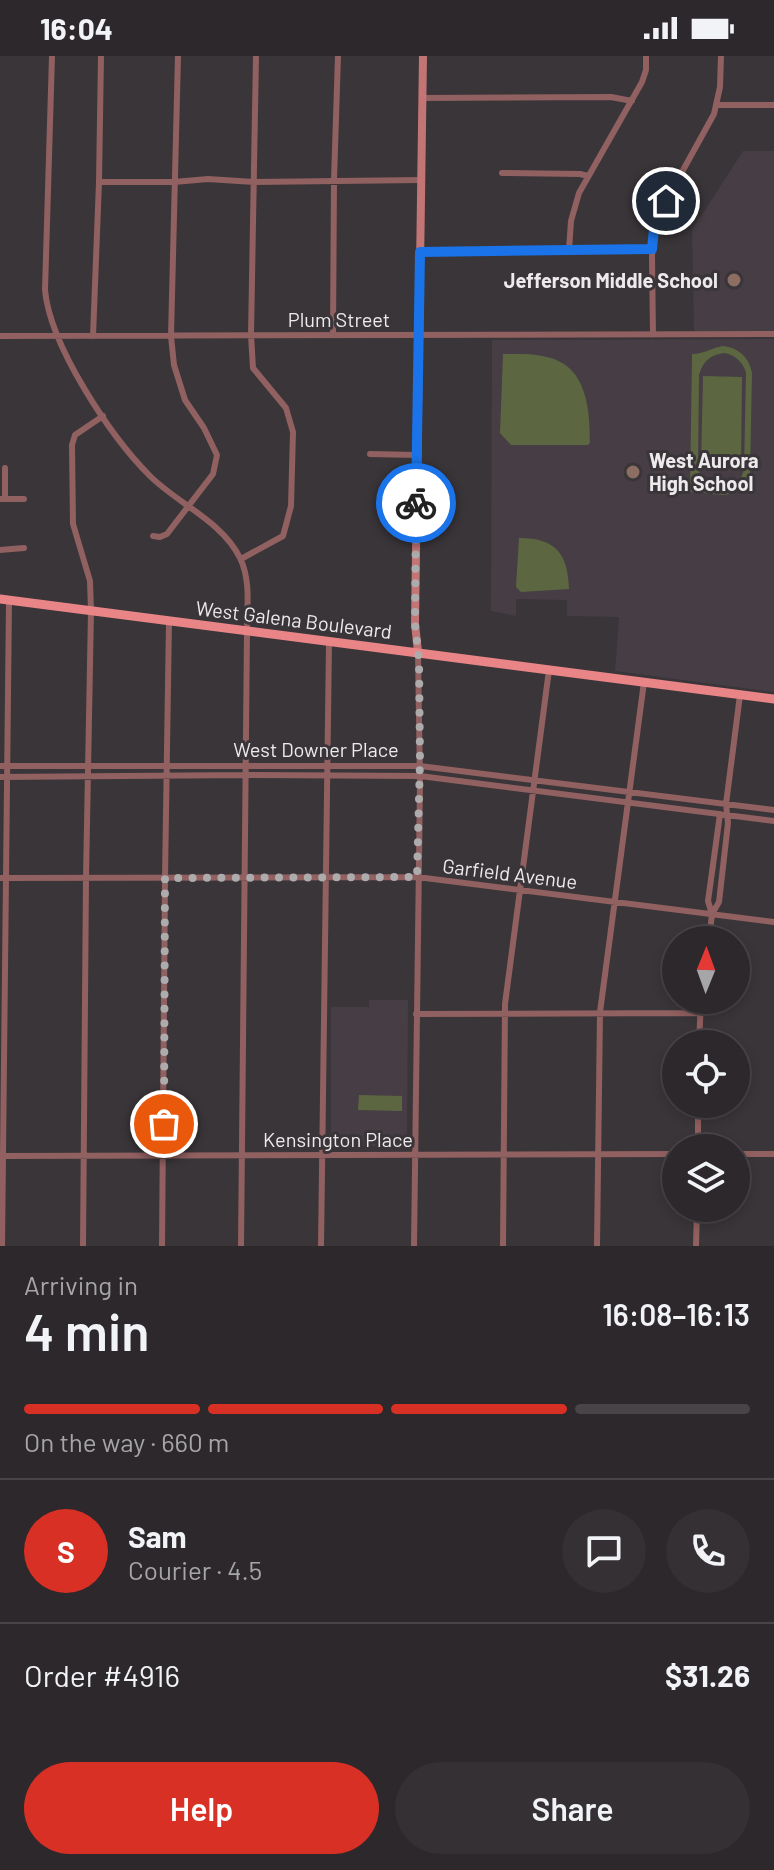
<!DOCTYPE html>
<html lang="en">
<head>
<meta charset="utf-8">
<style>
	body { margin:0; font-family:Barlow,sans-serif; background:#343033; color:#f1f3f6; height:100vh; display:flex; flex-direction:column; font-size:30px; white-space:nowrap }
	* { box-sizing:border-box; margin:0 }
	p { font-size:26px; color:#a6a6a9 }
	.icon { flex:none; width:44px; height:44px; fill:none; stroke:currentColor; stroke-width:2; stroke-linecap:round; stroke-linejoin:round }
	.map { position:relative; height:1190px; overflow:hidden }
	.drawer { display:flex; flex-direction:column; background:#2c282b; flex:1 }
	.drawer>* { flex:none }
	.needle { width:52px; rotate:1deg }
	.tools { position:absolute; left:662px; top:870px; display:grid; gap:16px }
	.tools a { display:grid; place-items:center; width:88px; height:88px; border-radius:50%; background:#2c282b; box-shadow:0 4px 12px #0003,0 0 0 2px #484447; font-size:40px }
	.pin { position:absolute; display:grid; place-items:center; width:68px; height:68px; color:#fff; margin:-34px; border:4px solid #fff; border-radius:50%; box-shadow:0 2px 8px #0007 }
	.courier { position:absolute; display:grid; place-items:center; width:80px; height:80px; margin:-40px; border:6px solid #1a73e8; border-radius:50%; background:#fff; color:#222; box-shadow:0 2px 10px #0007 }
	.head em { font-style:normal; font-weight:600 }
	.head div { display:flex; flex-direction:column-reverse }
	.head { display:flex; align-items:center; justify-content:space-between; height:136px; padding:0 24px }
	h1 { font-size:52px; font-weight:600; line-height:60px }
	.bar { display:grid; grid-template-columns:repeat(4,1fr); gap:12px 8px; align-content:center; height:96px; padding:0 24px }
	.bar i { height:10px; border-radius:6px; background:#484447 }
	.bar .active { background:#d93025 }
	.bar p { grid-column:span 4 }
	.line { display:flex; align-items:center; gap:20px; padding:0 24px; border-top:2px solid #484447 }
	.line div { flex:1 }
	.round { display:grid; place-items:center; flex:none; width:84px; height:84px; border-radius:42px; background:#343033 }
	.cta { display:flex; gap:16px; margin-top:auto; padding:16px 24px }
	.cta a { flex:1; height:92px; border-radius:48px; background:#d93025; color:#fff; font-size:32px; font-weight:600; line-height:92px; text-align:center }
	.cta a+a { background:#343033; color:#f1f3f6 }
	.status { display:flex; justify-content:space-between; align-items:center; height:56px; padding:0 40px; background:#2c282b; direction:ltr }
	.status svg { height:22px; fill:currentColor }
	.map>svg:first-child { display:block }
</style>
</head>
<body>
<div class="status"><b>16:04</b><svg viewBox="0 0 49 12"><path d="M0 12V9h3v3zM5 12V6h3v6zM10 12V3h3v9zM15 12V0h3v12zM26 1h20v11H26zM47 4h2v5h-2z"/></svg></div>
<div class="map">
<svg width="774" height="1190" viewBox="0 0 774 1190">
	<rect width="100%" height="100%" fill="#3a3539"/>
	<!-- built -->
	<path fill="#463d45" d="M743,95H774V275H694L692,174Z
		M774,283V636L615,615L619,561L567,560V544L516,543V560L491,555L492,284Z
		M369,944H408L407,1090H331V951H369Z"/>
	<!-- green -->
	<path fill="#5c6741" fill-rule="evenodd" d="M723,290C739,292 749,301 752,317L750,418C736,449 716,436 690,436L692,298C704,298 711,292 723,290ZM725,297C736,300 743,306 746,317L744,414L741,422L735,429L721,433L706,428L698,414L699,319C703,305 711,298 725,297Z
		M503,298C517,298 533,297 547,301C587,310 590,353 590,387L588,389H511L500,377Z
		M703,320L742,321L741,410H701Z
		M519,482C555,482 568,497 569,533L521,536L516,531Z
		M359,1039L402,1040V1055L358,1054Z"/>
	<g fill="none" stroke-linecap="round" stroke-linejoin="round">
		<!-- minor -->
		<path stroke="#916060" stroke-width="6" d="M52,0L45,234C50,290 111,381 150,420C178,448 222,465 240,502C251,524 247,552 247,575L241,1190
			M423,42L611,41L632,45
			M716,49H774
			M502,117L580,118L588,120
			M99,126H174L208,123L254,126L421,124
			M569,194L571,165L579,137L642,26L646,14V0
			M420,196L652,193
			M333,279L334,124L338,0
			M653,279L652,200L654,173L666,145L714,58L720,31L721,0
			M0,280L774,278
			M93,280L99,126L101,0
			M370,398L417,399
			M0,443H24
			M5,443V412
			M153,480L160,481L167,478L213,418L217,399L204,372L185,344L174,309L171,280L178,0
			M0,494L24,492
			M241,503L283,480L291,450L293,376L286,352L253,312L251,279L256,0
			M0,710H420L774,754
			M0,721L246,719L420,720L774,765
			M0,822L417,821L774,866
			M712,858L719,846L728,767L726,748L740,639
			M709,884L712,858L708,845L720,758
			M416,958L700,957
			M699,988L701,944
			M698,1092V1048
			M736,1098H774
			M0,1100L676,1098
			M2,1190L9,545
			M83,1190L86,822L91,555L90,525L73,468L72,389L75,379L103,360
			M162,1190L165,822L169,565
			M321,1190L329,586
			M414,1190L420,727L418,596
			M503,1190L505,948L549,614
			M597,1190L600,956L644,626
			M696,1190L697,1152"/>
		<!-- secondary -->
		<path stroke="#c37576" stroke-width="8" d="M418,596L415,568L423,0"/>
		<!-- primary -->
		<path stroke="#e98587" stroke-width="9" d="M0,543L774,643"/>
	</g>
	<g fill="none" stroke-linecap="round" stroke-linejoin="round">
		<!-- done -->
		<path stroke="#aeabad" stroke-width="8" stroke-dasharray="0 14.4" d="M164,1068L165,822L417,821L420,704L419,604L415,568L416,447"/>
		<!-- route -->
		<path stroke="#1a73e8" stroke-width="10" d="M416,447L420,196L652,193L654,173L666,145"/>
	</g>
	<!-- markers -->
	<g fill="#8d6e63" stroke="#3a3539" stroke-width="3">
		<circle cx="734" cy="224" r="8"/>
		<circle cx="633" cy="416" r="8"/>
	</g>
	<g text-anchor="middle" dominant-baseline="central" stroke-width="6" stroke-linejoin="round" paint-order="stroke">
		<!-- poi labels -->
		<g font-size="20" font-weight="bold" fill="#edeaec" stroke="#3a3539" text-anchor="end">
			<text x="718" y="224">Jefferson Middle School</text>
			<text x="649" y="404" text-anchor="start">West Aurora<tspan x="649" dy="23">High School</tspan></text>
		</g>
		<!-- street labels -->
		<g font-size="20" fill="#edeaec" stroke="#3a3539">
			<text x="339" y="263">Plum Street</text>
			<text transform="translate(294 563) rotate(7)">West Galena Boulevard</text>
			<text x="316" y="693">West Downer Place</text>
			<text transform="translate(510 817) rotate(7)">Garfield Avenue</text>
			<text x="338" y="1083">Kensington Place</text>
		</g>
	</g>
</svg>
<div class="tools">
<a><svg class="needle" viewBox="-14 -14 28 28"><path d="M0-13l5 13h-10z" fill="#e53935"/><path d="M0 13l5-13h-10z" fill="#a6a6a9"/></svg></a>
<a><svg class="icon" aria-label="locate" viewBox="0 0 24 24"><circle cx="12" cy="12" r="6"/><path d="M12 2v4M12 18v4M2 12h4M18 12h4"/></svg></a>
<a><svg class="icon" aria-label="layers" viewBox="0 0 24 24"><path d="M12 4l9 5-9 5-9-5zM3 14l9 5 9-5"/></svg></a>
</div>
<div class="pin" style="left:164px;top:1068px;background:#ea580c"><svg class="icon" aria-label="bag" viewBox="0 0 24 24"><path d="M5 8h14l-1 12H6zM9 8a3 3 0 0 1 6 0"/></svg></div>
<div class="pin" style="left:666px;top:145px;background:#1f2937"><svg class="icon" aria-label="home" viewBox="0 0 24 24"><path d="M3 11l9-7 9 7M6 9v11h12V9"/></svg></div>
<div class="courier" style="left:416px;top:447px"><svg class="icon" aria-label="bike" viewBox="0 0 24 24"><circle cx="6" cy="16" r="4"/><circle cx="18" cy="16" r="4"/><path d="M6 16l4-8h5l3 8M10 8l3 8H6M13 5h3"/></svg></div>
</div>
<section class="drawer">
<div class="head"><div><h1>4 min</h1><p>Arriving in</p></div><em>16:08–16:13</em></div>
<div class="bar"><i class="active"></i><i class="active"></i><i class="active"></i><i></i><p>On the way · 660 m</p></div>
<div class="line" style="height:144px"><b class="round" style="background:#d93025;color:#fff">S</b><div><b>Sam</b><p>Courier · 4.5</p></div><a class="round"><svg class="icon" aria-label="chat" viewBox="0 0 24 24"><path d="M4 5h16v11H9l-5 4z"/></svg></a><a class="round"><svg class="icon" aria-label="phone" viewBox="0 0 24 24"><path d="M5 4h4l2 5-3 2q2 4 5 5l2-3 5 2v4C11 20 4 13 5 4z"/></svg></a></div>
<div class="line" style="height:104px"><div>Order #4916</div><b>$31.26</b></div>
<div class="cta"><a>Help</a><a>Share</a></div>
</section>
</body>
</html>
